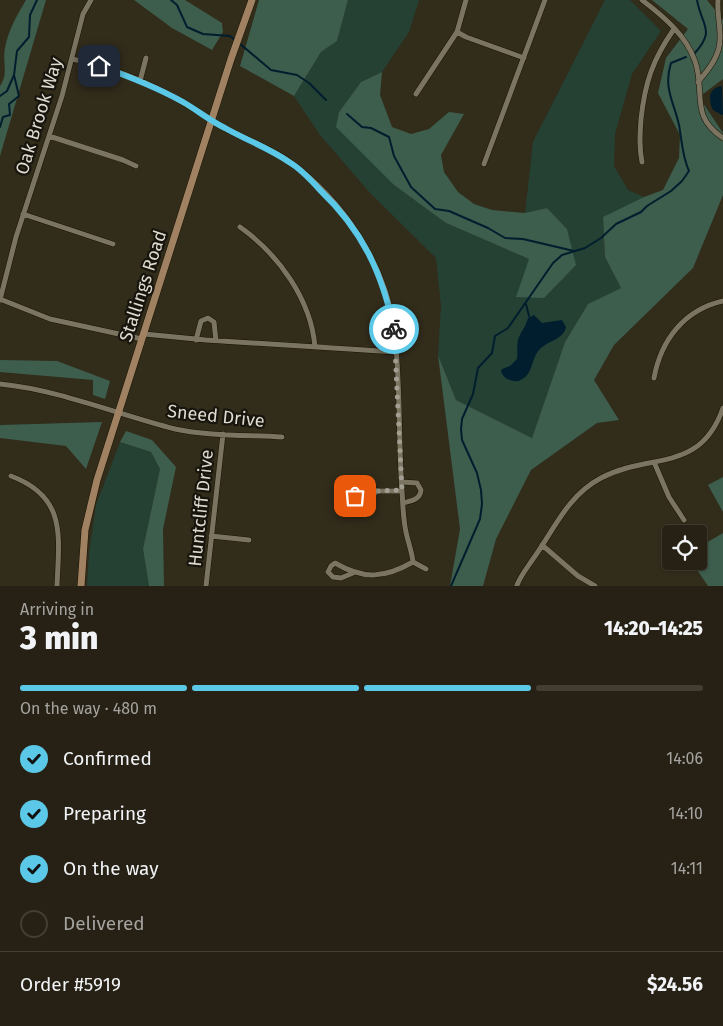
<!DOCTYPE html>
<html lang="en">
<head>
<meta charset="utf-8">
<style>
	body { margin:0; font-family:"Fira Sans",sans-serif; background:#322e22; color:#f1f3f6; height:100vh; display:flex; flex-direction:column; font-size:19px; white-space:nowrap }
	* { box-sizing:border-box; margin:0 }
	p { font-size:16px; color:#a4a3a0 }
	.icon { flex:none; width:28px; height:28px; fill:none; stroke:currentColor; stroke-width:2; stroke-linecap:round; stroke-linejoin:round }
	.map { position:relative; height:586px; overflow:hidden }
	.side { display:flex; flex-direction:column; background:#262114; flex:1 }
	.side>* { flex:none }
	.buttons { position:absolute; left:662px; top:525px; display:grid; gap:10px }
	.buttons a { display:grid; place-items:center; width:45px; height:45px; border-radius:5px; background:#262114; box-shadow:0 1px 4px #0004,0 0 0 1px #423e34; font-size:25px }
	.pin { position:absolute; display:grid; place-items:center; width:42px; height:42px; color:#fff; margin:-21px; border-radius:10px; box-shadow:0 2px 8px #0006 }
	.courier { position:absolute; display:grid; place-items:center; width:50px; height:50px; margin:-25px; border:4px solid #5ac8e6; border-radius:50%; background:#fff; color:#222; box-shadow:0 1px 6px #0007 }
	.summary em { font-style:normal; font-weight:800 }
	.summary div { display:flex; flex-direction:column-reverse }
	.summary { display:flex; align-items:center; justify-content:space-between; height:85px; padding:0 20px }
	h1 { font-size:32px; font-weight:800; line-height:38px }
	.bar { display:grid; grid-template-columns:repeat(4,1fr); gap:8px 5px; align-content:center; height:60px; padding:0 20px }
	.bar i { height:6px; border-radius:4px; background:#423e34 }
	.bar .on { background:#5ac8e6 }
	.bar p { grid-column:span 4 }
	.line { display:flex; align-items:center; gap:12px; padding:0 20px; border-top:1px solid #423e34 }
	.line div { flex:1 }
	ol { padding:0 20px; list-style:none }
	li { display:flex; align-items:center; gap:15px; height:55px }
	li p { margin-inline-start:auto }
	li .icon { padding:5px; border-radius:50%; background:#5ac8e6; color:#111; stroke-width:4 }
	li:last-child { color:#a4a3a0 }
	li i { width:28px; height:28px; border:2px solid #423e34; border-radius:50% }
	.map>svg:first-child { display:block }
</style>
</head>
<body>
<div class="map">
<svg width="723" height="586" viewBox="0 0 723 586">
	<rect width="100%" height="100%" fill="#322c1b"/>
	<!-- green -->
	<path fill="#254133" d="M348,0H419L409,32L382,72L361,82L339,112L394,185L446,223L529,259L567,229L547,208L525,213L533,142L605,0H630L661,31L632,74L615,134L614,166L628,190L644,197L603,218L605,257L621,288L588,304L565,342L532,438L456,400L438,355L441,306L436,258L371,194L320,135L294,96L321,52L337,41Z
		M120,442L151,452L160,469L143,549L149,586H87L89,554L96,505Z"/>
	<!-- forest -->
	<path fill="#3d5d4d" d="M26,0H46L0,156V86C9,73 2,62 5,48C8,31 17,15 26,0Z
		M134,0H185L222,23L223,32L212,50L172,28Z
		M259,0H348L337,41L321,52L294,96L240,66Z
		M652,0H707L723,20V79L699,97L723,133V195L693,268L614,345L594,380L619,420L597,423L531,470L496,539L483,586H450L460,529L438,355L456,400L532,438L565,342L588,304L621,288L605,257L603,217L644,197L663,190L679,158L680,135L658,93L666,58L688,29Z
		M382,72L380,95L392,127L411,134L429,129L449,112L464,114L441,155L444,172L458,192L474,204L492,210L525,213L547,208L567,229L576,265L544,298L516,297L529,259L446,223L394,185L336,127L339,112L361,82Z
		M0,360L57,361L110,381L105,399L93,395V380L0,372Z
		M102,422L86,469L66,446L0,438V425Z
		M126,431L152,440L176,467L163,529L164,586H149L143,549L160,469L151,452L120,442Z
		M723,477V512L708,485Z
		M723,533V586H708L691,561H699V547Z"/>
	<!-- water -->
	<path fill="#011e2e" d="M722,86L723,115H722L713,110C708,99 708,88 722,86Z
		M534,315L542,323L562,320L566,327C563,340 549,340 540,349C533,356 533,366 528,374C526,377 522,379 519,381C512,382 503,379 501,371L502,369L510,366L517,359C518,351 516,344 519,337C522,330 526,326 528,318Z"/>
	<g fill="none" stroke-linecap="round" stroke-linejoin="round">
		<!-- stream -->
		<path stroke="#011e2e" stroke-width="2" d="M171,0L177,5L187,27L203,34L230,36L235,40
			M239,43L271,70L297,75L309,83L326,100
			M694,54C716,30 702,27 697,0
			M0,96L7,91L14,75L17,51L29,37L30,15L37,0
			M347,114L362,127L371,128L389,137L394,156L411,187L435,209L449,211L488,228L505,238L523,239L574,251
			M0,127L3,117L10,115L9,104L19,96L14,75
			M526,304L529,316
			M451,586L480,519L482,504L481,490L477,473L462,440L461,429L462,419L473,394L478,368L492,353L495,336L508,328L553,263L562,255L585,248L601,238L616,224L641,212L647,206L671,191L682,181L689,171C682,156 682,141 679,125C674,102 663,88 671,63L686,57"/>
		<!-- street casing -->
		<g stroke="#1a1404" stroke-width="6">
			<path id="street" d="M642,0C663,16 686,35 695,61C706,93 689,115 723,138
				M457,32L466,37L524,58
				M72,59C111,67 150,83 184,103C199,111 212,122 226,129C248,140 270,148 290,162C343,200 385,264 394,328C401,382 398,437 402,491C403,505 403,519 406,532C408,542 412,552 413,562L426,569
				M140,81L146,58
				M698,82C710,68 721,54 720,36C720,24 717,12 718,0
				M416,94L457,32L466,0
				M49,136L123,160L136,166
				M642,162C639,147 640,134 641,119C645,82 653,59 674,29
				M484,164L545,0
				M23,214L113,244
				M240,227C278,254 311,299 315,347
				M0,299L50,319L142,339
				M0,300L16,237L62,96L83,14L91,0
				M144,334L206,340L396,352
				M196,340L201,321L208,318L214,322L216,341
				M654,378C661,340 684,310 723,301
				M0,384C60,390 116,414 175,429C207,436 248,435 282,437
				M654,462L669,497L684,520
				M11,476C67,497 59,536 57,586
				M402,482L417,483L421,490C420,500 411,501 403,503
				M377,491L371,497L361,500L355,496L354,490L357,486H364L377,491H402
				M211,536L249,540
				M542,545L578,576L595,586
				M353,573L341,578L333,577L328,572L331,566L335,563C364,580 385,578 413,562
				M517,585C521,575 527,568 533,559C554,530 567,496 601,478C650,452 700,474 723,408
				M206,586L223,434"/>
		</g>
		<!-- secondary casing -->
		<g stroke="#1a1404" stroke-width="8">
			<path id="secondary" d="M81,586L85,530L97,480L231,59L252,0"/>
		</g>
		<!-- street -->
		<use href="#street" stroke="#7b7461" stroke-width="5"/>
		<!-- secondary -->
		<use href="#secondary" stroke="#a08262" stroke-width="7"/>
	</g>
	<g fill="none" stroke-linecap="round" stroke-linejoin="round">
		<!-- done -->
		<path stroke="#a29e91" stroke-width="5" stroke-dasharray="0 9" d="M355,496L361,500L371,496L377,491L402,490L394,329"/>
		<!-- route -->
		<path stroke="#5ac8e6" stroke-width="6" d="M99,66C128,76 156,87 183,102C197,110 210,121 225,128C246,140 269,148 289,162C301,169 311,180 320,190C362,230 382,272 394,329"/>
	</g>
	<g text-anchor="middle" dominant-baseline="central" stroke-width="4.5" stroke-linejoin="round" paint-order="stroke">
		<!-- street labels -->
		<g font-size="18" fill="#dfdbd0" stroke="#17150d">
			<text transform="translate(39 116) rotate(-73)">Oak Brook Way</text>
			<text transform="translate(143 286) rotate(-72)">Stallings Road</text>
			<text transform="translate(216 416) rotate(6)">Sneed Drive</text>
			<text transform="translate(201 508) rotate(-84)">Huntcliff Drive</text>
		</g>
	</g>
</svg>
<div class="buttons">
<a><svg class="icon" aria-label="locate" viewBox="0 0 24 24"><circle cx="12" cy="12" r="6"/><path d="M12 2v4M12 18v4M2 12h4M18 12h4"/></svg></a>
</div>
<div class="pin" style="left:355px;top:496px;background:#ea580c"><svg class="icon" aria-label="bag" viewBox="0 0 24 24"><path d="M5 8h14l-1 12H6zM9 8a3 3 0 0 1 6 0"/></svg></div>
<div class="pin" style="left:99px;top:66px;background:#1f2937"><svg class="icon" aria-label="home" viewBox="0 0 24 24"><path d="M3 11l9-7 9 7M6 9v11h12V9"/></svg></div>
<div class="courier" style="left:394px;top:329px"><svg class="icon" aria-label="bike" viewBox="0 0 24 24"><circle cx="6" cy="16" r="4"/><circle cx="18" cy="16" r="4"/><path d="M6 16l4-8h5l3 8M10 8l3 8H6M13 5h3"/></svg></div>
</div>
<section class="side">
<div class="summary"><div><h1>3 min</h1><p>Arriving in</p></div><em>14:20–14:25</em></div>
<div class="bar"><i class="on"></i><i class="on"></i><i class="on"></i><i></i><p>On the way · 480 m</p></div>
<ol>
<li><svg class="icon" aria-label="check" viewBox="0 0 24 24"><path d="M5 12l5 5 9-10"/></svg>Confirmed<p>14:06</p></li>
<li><svg class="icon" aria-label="check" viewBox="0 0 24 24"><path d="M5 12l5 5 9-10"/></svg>Preparing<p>14:10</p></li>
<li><svg class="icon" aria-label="check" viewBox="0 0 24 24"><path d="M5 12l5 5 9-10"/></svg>On the way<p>14:11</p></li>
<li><i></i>Delivered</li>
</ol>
<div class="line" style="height:65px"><div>Order #5919</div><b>$24.56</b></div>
</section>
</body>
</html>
